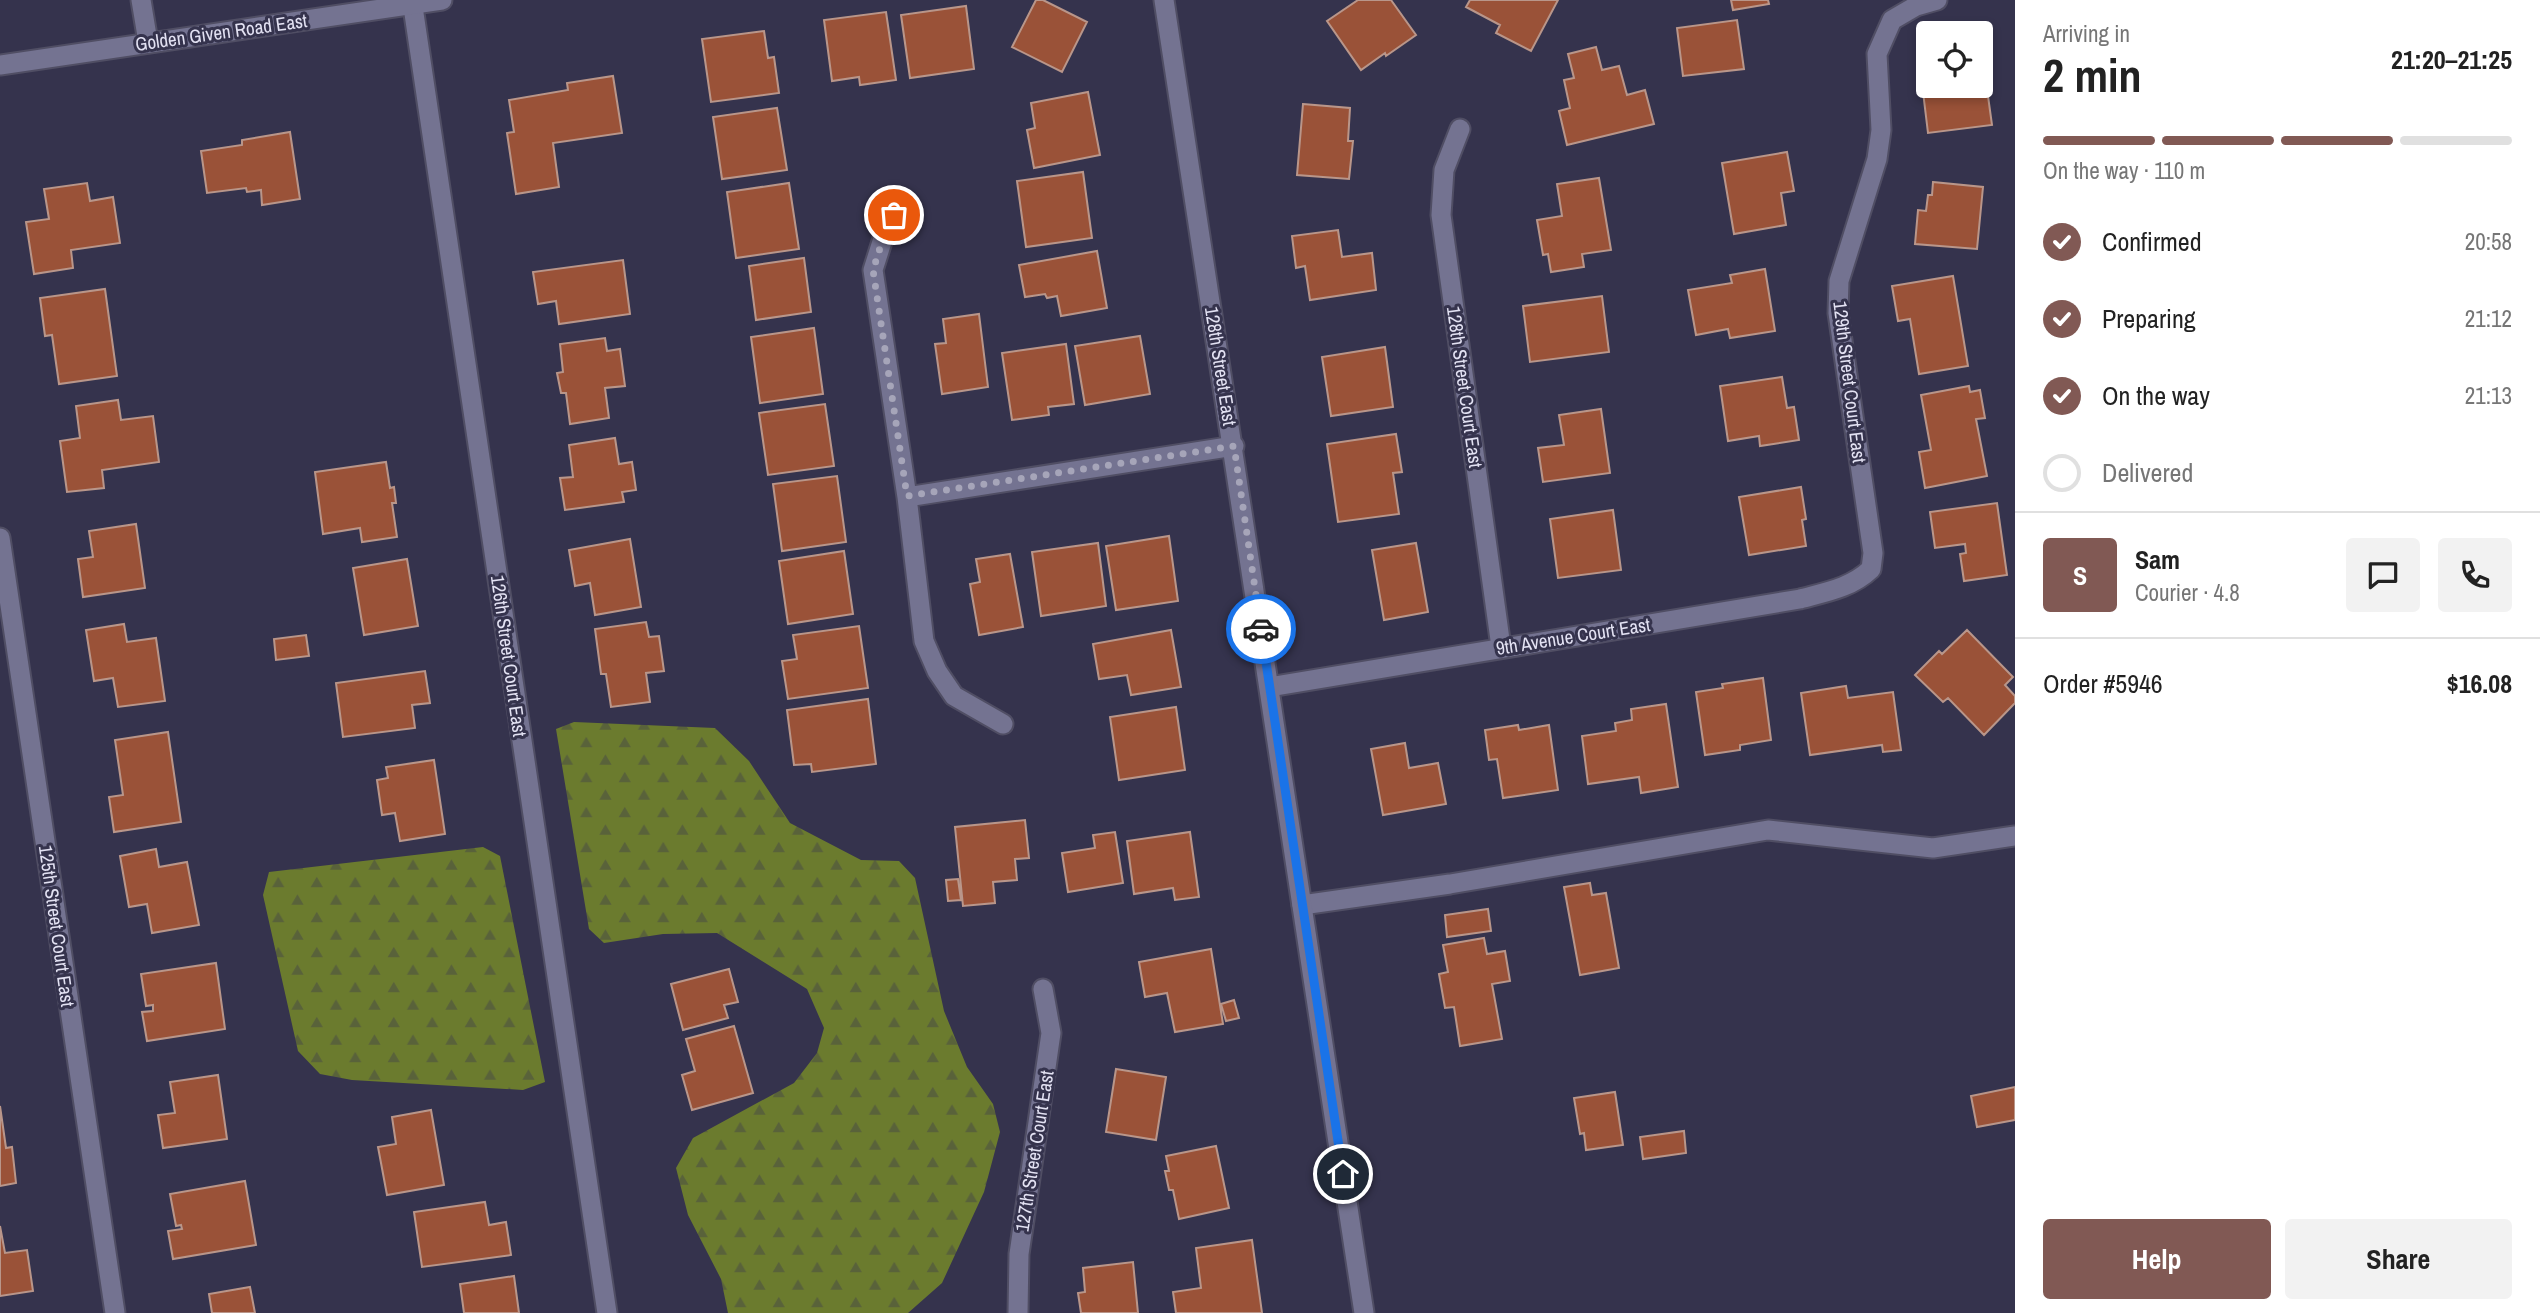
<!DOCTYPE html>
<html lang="en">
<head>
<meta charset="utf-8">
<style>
	body { margin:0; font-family:"Archivo Narrow",sans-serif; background:#f2f2f2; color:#222; height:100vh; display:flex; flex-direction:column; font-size:26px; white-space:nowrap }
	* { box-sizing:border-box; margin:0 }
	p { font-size:23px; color:#767676 }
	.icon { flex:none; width:38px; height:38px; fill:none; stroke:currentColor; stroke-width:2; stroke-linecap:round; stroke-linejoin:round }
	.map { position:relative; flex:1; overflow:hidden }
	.details { display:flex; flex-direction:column; background:#fff; width:525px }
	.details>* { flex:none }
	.fabs { position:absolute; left:1916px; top:21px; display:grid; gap:14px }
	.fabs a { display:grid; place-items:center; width:77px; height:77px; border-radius:7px; background:#fff; box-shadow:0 4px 10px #0003; font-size:35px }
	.pin { position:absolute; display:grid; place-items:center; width:60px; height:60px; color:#fff; margin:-30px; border:4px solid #fff; border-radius:50%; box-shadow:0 2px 7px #0007 }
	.courier { position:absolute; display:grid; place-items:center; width:70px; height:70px; margin:-35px; border:5px solid #1a73e8; border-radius:50%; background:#fff; color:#222; box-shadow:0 2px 9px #0007 }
	.head em { font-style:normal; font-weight:700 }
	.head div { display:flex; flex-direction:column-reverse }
	.head { display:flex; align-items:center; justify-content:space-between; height:119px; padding:0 28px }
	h1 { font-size:46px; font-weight:700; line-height:52px }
	.bar { display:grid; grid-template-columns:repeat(4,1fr); gap:10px 7px; align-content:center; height:84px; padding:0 28px }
	.bar i { height:9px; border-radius:5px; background:#e0e0e0 }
	.bar .on { background:#815954 }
	.bar p { grid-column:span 4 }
	.line { display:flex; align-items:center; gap:18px; padding:0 28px; border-top:2px solid #e0e0e0 }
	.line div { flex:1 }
	.round { display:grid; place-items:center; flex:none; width:74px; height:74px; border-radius:7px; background:#f2f2f2 }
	ol { padding:0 28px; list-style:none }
	li { display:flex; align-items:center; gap:21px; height:77px }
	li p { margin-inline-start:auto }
	li .icon { padding:7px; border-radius:50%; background:#815954; color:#fff; stroke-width:4 }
	li:last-child { color:#767676 }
	li i { width:38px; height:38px; border:4px solid #e0e0e0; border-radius:50% }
	.cta { display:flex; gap:14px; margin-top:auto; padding:14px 28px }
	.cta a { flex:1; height:80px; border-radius:7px; background:#815954; color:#fff; font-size:28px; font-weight:700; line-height:80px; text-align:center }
	.cta a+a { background:#f2f2f2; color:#222 }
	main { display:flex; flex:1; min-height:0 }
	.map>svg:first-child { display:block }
</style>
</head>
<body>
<main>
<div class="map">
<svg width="2015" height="1313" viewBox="0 0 2015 1313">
	<defs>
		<pattern id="forest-firs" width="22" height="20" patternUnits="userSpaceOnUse" patternTransform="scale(1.75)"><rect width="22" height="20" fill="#6b7b2e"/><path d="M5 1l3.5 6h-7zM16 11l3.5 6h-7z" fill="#59623a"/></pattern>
	</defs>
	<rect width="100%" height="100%" fill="#35334d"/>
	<!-- forest -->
	<path fill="url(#forest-firs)" d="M574,722L715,728L749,761L790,823L861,860L899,861L915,878L944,1011L967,1067L993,1104L1000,1132L984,1192L942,1283L908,1313H728L721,1279L688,1215L676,1168L693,1138L794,1083L817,1053L824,1028L807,989L717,933L663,934L604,943L589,929L556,729Z
		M483,847L500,856L545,1082L523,1090L352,1080L320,1074L298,1051L263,895L269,872Z"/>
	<!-- building -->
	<path fill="#9a5238" stroke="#b9968a" stroke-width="2" d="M1036,0H1043L1087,22L1062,72L1012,47Z
		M1358,0H1391L1416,35L1386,56L1385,53L1361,70L1327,21Z
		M1470,0H1558L1531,51L1496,33L1500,25L1466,7Z
		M1731,0H1768L1769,4L1733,10Z
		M966,6L974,69L910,78L901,15Z
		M886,12L896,80L860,85L859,77L832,81L824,20Z
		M1737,20L1744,69L1683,76L1677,28Z
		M764,31L768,58L774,57L779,93L711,102L702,39Z
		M1596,47L1602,70L1619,66L1627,95L1645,90L1654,124L1567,145L1559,111L1570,108L1564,80L1574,78L1568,54Z
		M1981,67H1984L1992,125L1928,133L1921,75L1928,74V86H1981Z
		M613,76L622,133L553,143L559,187L516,194L507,133L514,132L509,100L568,90L567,83Z
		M1088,92L1100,155L1034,168L1027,130L1035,128L1031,103Z
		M1303,104L1350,108L1348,141H1353L1349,179L1297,175Z
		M777,108L787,170L722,179L713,117Z
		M290,132L300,199L262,205L261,190L247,192L246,188L207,193L201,151L242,145V140Z
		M1787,152L1794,191L1781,193L1786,225L1734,234L1722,163Z
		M1083,172L1092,238L1026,247L1017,181Z
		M1599,178L1611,250L1582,254L1584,267L1551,272L1548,254L1543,255L1537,220L1562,216L1557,184Z
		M1933,182L1983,187L1977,249L1915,244L1918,210L1926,211L1928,195H1932Z
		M87,183L90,201L113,197L120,243L71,250L73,268L34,274L26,222L49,219L44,189Z
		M789,183L799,249L736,258L727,192Z
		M1338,230L1342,257L1372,253L1376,290L1310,300L1305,266L1296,268L1292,236Z
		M1097,251L1107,308L1061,316L1057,296L1047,298L1045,294L1025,297L1019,265Z
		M804,258L811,312L756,320L749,266Z
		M623,260L630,314L559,324L556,301L538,304L533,272Z
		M1765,269L1775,331L1730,338L1728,329L1696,335L1688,290L1732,283L1730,275Z
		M1953,276L1968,366L1919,374L1910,319L1898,321L1892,286Z
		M105,289L117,376L59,384L52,335L45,336L40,298Z
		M1602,296L1609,352L1530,362L1523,306Z
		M979,314L988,387L942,394L935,344L946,343L943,319Z
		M814,328L823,394L760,403L751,337Z
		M1140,336L1150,394L1085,405L1075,346Z
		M605,338L607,351L620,349L625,386L605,388L609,418L570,424L566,393H561L557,373L563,372L560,344Z
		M1066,344L1074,404L1048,407L1049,415L1012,420L1002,353Z
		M1385,347L1393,407L1331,416L1322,357Z
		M1782,377L1787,408L1794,407L1799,440L1760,446L1759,436L1728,441L1720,386Z
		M1969,386L1970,392L1980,390L1985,418L1976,419L1987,476L1925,488L1919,452L1931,450L1921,395Z
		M118,400L121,420L153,416L159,462L102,470L104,488L67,492L60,441L80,438L76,406Z
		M825,404L834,466L768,475L759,413Z
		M1601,409L1610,473L1543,482L1538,448L1564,445L1559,415Z
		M1396,434L1402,472L1393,473L1399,514L1338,522L1327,444Z
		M615,438L619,464L632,462L636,490L622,492L624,502L565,510L560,478L573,477L569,445Z
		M386,462L390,488L394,487L396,503H392L397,537L362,542L360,528L323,534L315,472Z
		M837,476L846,542L782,551L773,484Z
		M1801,487L1806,519L1802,520L1806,546L1749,555L1739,497Z
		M1997,503L2007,575L1964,581L1960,554L1966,553L1965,544L1935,548L1930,512Z
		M1613,510L1621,570L1558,578L1550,519Z
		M136,524L145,588L83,597L78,559L93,557L89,531Z
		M1169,536L1178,601L1116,610L1106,546Z
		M630,539L641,607L595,615L590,583L575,586L569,550Z
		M1098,543L1106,606L1041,616L1032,552Z
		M1416,543L1428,612L1384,620L1372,550Z
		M844,551L853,614L788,624L779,561Z
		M1010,554L1023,627L979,635L970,584L980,582L976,559Z
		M407,559L418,626L364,635L353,568Z
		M646,622L649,637L659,636L664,671L646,673L650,702L611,707L606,674H601L595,629Z
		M124,624L127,642L156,638L165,701L118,707L113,678L94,681L86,630Z
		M859,626L868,688L788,699L782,661L797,659L793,635Z
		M1171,630L1181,687L1131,695L1127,675L1099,679L1093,644Z
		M1967,630L2013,677L2005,685L2015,696V703L1984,735L1948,698L1943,702L1915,675L1939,651L1942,654Z
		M306,635L309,656L276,660L274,639Z
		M425,671L430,703L412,705L415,728L343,737L336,683Z
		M1763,678L1771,740L1740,745V750L1705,755L1696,692L1723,688L1722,684Z
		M1846,686L1848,698L1893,692L1901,750L1883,752L1882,745L1810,755L1801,693Z
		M868,699L876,764L812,772L811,764L794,765L787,710Z
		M1666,704L1678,787L1641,793L1639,777L1588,784L1582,736L1616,731L1615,723L1632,720L1631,709Z
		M1176,707L1185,770L1119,780L1110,717Z
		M1518,725L1519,730L1549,725L1558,790L1503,798L1497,759L1489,760L1485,730Z
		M168,732L181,822L114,832L109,797L123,795L115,740Z
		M1405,743L1409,768L1438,763L1446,804L1383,815L1371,749Z
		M434,760L445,834L400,841L395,813L382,815L377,780L388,778L386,767Z
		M1025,820L1029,858L1015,859L1017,880L993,882L995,903L963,906L955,827Z
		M1115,832L1123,883L1068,892L1062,853L1095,848L1093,835Z
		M1190,832L1199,897L1175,900L1173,888L1134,894L1127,841Z
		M156,849L159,867L187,862L199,925L152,933L147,904L129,907L120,856Z
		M958,879L961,900L948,901L946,880Z
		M1590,883L1592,895L1606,893L1619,968L1580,975L1564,887Z
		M1488,909L1491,931L1447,937L1445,915Z
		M1484,938L1487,954L1505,951L1510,981L1492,984L1502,1039L1460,1046L1454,1007L1445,1008L1439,974L1448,972L1443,945Z
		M1211,949L1223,1024L1175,1032L1167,993L1145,997L1139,962Z
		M216,963L225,1029L147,1041L142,1012L153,1011V1005L146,1006L141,974Z
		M729,969L738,1002L724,1005L728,1018L683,1030L671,984Z
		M1234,1000L1239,1018L1226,1021L1221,1004Z
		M734,1026L753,1093L692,1110L682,1075L695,1071L686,1039Z
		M1116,1069L1166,1077L1156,1140L1106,1132Z
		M218,1075L227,1139L163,1148L158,1115L175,1113L170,1082Z
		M2015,1087V1120L1977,1127L1971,1096Z
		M1615,1092L1623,1145L1586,1150L1584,1133L1580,1134L1574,1098Z
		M0,1106L6,1148L12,1147L16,1183L0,1186Z
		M431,1110L444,1185L387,1195L378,1147L396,1144L392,1117Z
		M1684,1131L1686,1153L1643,1159L1640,1137Z
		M1216,1146L1229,1208L1179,1219L1173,1190H1169L1165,1171H1169L1166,1156Z
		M245,1181L256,1245L173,1259L168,1231L182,1229L181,1225L176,1226L170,1194Z
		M485,1202L489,1225L506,1222L511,1255L422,1267L414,1212Z
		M0,1226L5,1253L27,1250L33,1291L0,1296Z
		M1252,1240L1262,1313H1176L1173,1292L1201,1288L1196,1248Z
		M1133,1262L1138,1313H1081L1078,1293L1085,1292L1083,1268Z
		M514,1276L519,1313H464L460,1284Z
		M250,1287L255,1313H212L209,1294Z"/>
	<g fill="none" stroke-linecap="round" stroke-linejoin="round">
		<!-- service casing -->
		<g stroke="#504e64" stroke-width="23">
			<path id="service" d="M141,0L148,42
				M1302,905L1450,884L1768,830L1933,848L2015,836"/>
		</g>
		<!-- minor casing -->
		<g stroke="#504e64" stroke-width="23">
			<path id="minor" d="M412,0L607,1313
				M1460,129L1444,170L1441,215L1501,647
				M901,201L886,229L873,270L907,497L924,641L937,671L954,696L1003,724
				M907,497L1234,446
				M0,538L115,1313
				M1270,687L1800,599C1826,592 1851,588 1871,569L1873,553L1838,313L1839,281L1877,159L1881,130L1877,54L1892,20L1916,6L1937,0
				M1018,1313L1019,1254L1051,1033L1043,989"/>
		</g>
		<!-- tertiary casing -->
		<g stroke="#504e64" stroke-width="23">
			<path id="tertiary" d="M1164,0L1364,1313
				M0,65L442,0"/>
		</g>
		<!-- service -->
		<use href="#service" stroke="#747391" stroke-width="19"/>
		<!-- minor -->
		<use href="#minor" stroke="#747391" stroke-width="19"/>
		<!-- tertiary -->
		<use href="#tertiary" stroke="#747391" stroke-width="19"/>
	</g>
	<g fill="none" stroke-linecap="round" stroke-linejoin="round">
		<!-- done -->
		<path stroke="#a6a5b9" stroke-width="7" stroke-dasharray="0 12.6" d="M894,215L886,229L873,270L907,496L1234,446L1261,629"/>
		<!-- route -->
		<path stroke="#1a73e8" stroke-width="9" d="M1261,629L1343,1174"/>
	</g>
	<g text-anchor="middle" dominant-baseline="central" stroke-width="6" stroke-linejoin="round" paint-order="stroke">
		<!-- street labels -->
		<g font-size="19" fill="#e3e2f3" stroke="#35334d">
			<text transform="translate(221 32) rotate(-8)">Golden Given Road East</text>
			<text transform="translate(1221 366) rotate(81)">128th Street East</text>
			<text transform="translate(1850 382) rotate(83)">129th Street Court East</text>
			<text transform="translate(1465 387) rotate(82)">128th Street Court East</text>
			<text transform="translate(1573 636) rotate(-9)">9th Avenue Court East</text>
			<text transform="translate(509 656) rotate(82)">126th Street Court East</text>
			<text transform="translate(57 926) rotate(82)">125th Street Court East</text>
			<text transform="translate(1034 1151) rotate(-81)">127th Street Court East</text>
		</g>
	</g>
</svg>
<div class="fabs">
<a><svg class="icon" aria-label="locate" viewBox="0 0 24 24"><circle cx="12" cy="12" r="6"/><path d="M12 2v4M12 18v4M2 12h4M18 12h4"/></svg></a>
</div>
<div class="pin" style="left:894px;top:215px;background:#ea580c"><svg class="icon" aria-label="bag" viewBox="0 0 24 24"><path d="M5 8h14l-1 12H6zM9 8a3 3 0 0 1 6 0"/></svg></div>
<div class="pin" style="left:1343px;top:1174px;background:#1f2937"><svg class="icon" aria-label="home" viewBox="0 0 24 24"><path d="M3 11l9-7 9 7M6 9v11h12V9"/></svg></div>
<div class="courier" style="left:1261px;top:629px"><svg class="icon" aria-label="car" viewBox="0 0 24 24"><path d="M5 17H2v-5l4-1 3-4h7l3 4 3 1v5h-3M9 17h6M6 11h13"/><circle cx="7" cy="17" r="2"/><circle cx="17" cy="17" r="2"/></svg></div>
</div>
<section class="details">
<div class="head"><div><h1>2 min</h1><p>Arriving in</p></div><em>21:20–21:25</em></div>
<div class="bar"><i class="on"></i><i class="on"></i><i class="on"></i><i></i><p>On the way · 110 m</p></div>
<ol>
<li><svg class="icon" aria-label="check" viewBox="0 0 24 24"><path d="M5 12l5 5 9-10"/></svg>Confirmed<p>20:58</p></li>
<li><svg class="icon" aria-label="check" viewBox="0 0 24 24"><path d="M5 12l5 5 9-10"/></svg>Preparing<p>21:12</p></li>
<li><svg class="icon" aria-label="check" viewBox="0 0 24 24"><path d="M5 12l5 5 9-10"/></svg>On the way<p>21:13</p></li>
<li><i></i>Delivered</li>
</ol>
<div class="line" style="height:126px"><b class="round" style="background:#815954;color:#fff">S</b><div><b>Sam</b><p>Courier · 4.8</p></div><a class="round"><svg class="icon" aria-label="chat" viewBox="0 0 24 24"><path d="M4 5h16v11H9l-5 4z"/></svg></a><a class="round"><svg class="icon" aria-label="phone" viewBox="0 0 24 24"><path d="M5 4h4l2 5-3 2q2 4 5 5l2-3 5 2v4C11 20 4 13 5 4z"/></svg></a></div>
<div class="line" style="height:91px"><div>Order #5946</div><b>$16.08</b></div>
<div class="cta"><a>Help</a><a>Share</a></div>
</section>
</main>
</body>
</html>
